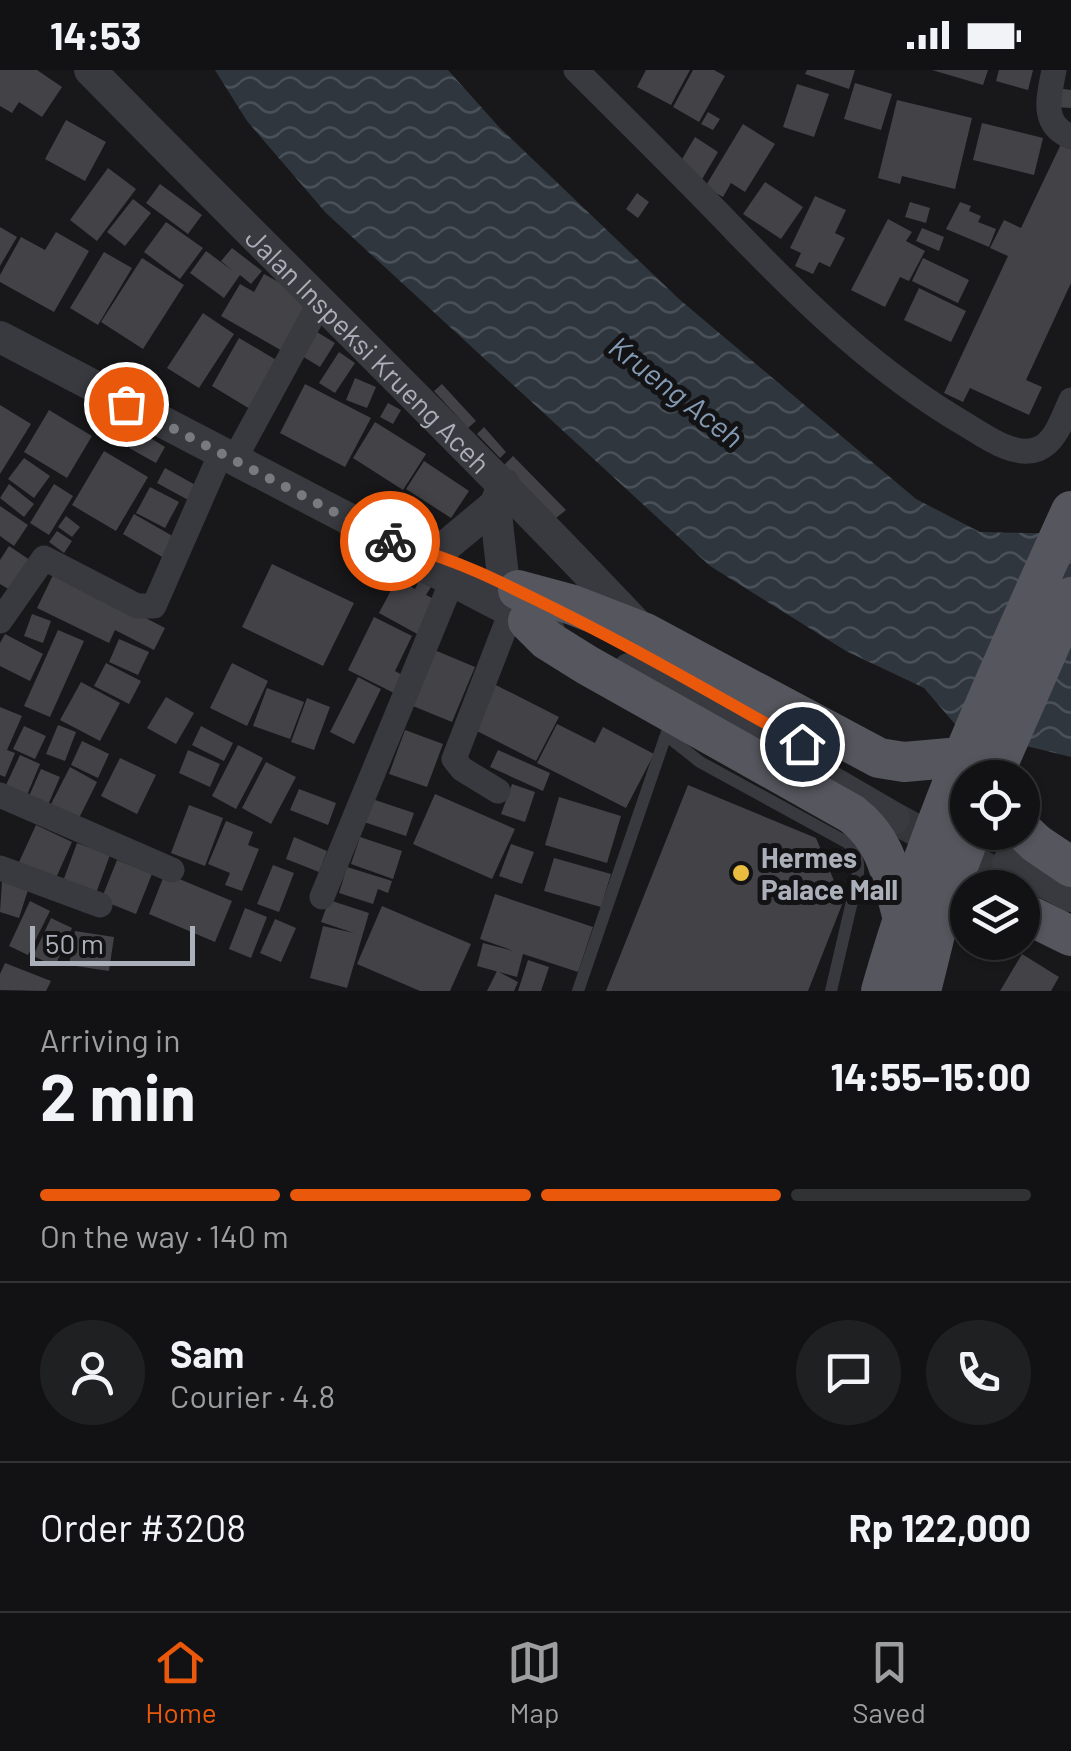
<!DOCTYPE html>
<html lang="en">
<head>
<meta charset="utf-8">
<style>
	body { margin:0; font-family:Barlow,sans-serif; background:#1f2022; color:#f1f3f6; height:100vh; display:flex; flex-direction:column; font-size:38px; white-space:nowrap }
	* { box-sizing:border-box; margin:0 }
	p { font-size:32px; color:#9c9ea0 }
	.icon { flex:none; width:55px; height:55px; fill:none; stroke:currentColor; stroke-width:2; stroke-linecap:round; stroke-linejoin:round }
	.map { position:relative; height:921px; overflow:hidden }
	.details { display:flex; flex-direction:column; background:#121214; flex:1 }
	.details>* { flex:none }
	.fabs { position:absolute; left:950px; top:690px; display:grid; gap:20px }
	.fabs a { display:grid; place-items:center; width:90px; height:90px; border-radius:50%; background:#121214; box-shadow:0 2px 8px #0004,0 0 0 2px #313234; font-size:50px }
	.scale { position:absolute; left:30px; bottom:25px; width:165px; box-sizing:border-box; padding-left:10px; border:5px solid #abafb9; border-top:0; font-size:28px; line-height:35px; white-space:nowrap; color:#abafb9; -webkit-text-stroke:8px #131315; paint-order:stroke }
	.pin { position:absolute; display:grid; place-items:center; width:85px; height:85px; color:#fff; margin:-42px; border:5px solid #fff; border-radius:50%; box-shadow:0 2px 10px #0007 }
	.courier { position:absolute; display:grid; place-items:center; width:100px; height:100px; margin:-50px; border:8px solid #ea580c; border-radius:50%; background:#fff; color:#222; box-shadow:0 2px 12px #0007 }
	.overview em { font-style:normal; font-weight:700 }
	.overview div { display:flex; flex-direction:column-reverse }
	.overview { display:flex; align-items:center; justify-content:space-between; height:170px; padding:0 40px }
	h1 { font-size:65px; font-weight:700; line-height:75px }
	.bar { display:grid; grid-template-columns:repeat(4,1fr); gap:15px 10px; align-content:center; height:120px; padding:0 40px }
	.bar i { height:12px; border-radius:8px; background:#313234 }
	.bar .current { background:#ea580c }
	.bar p { grid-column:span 4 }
	.line { display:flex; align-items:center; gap:25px; padding:0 40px; border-top:2px solid #313234 }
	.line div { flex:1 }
	.round { display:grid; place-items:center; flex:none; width:105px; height:105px; border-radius:52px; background:#1f2022 }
	.status { display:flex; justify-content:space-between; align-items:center; height:70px; padding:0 50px; background:#121214; direction:ltr }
	.status svg { height:28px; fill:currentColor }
	.tab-bar { display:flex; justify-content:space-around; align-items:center; height:140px; border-top:2px solid #313234; background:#121214; font-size:28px; color:#9c9ea0 }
	.tab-bar a { display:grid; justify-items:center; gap:5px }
	.tab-bar .current { color:#ea580c }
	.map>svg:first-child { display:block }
</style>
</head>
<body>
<div class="status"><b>14:53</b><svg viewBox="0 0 49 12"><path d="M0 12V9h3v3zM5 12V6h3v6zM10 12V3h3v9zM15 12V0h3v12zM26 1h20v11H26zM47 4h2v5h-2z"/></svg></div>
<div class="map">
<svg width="1071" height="921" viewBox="0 0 1071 921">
	<defs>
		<pattern id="water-waves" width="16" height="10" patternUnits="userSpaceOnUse" patternTransform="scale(2.5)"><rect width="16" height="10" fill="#2f363e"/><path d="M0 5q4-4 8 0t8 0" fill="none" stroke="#4a5158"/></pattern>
	</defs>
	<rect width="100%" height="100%" fill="#18181a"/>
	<!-- water -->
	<path fill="url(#water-waves)" d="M215,0H448L499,57L679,229L916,429L980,462L1071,464V687L960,660L924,618L846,581L710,496L326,143L247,51Z"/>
	<!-- building -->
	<path fill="#434347" d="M0,0H37L62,17L42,47L19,32L12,43L0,36Z
		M646,0H690L671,35L637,17Z
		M693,0H714L725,6L699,52L673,37Z
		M807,0H855L849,19L805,4Z
		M932,0H988L983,15Z
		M999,0H1033L1028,20L996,11Z
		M855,13L892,24L881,60L844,49Z
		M797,14L829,24L814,67L783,57Z
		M1057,18L1071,20V38L1055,37Z
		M897,30L972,48L955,119L902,106L900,114L878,108Z
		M708,42L720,49L713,60L701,54Z
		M66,50L106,72L85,111L45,89Z
		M982,53L1043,68L1034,105L973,90Z
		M743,54L775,74L745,122L731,113L723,127L705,117Z
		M695,67L718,82L701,111L678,96Z
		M1061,74L1071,79V213L1026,310L1042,317L1029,345L970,318L963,332L944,323L1008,186L990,178L1004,150L1021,158Z
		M108,98L136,119L97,171L70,150Z
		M765,112L803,137L781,169L743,144Z
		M160,114L202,145L188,164L146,133Z
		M637,123L649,132L638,148L626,139Z
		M815,126L846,140L835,163L845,168L830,197L819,192L813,204L795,196L801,183L790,178Z
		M133,129L151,143L125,176L107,162Z
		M910,132L930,138L926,153L905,147Z
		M960,132L971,136L969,141L981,146L978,152L996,159L989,177L946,159Z
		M888,149L912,162L906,171L925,181L909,211L900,207L885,237L851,220Z
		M166,152L203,178L180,209L144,182Z
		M0,157L17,167L0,196Z
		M922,158L944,167L939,181L916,171Z
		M56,162L89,181L54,242L0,212V205L21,167L45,180Z
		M232,178L262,201L251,214L240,205L224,228L190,203L206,181L233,201L221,191Z
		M104,182L132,198L98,255L70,238Z
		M142,188L184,215L143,279L101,252Z
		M923,188L969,210L958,233L912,211Z
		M264,204L313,231L284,282L221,246L240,214L254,222Z
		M919,218L966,241L951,272L904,250Z
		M203,243L234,264L199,318L167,298Z
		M312,259L335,273L320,297L297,283Z
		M239,268L278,291L250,339L212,316Z
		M339,282L355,293L335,323L319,313Z
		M355,308L376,317L367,338L346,330Z
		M305,314L371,348L345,397L280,363Z
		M442,314L476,351L468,358L434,321Z
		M388,333L401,340L393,354L380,347Z
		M0,335L31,354L0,404Z
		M49,340L92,366L67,408L24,382Z
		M375,352L426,384L403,420L353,388Z
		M484,357L506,382L500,388L477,364Z
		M139,361L165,377L156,393L129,378Z
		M104,381L148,407L116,461L72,435Z
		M513,386L566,440L556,448L504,395Z
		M24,388L50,406L34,428L8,409Z
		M424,391L469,421L451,448L406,419Z
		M165,398L199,417L190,431L157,413Z
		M9,414L34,434L24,447L0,428Z
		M54,414L73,426L49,465L30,453Z
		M150,417L179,432L165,458L136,443Z
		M0,436L28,455L14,476L0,466Z
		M134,444L176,468L164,488L123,464Z
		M66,446L80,457L72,467L58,457Z
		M57,461L72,471L64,483L49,472Z
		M9,476L30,490L10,520L0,514V490Z
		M272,494L354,533L323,596L242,557Z
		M55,501L165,558L154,580L115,560L109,573L37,538Z
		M397,509L415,519L419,511L431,517L426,525L440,532L421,566L379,543Z
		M32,544L51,551L43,573L24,566Z
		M374,547L412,566L395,601L408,608L400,626L348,600Z
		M58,560L84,571L50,647L24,636Z
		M5,564L43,584L30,611L0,596V573Z
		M119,569L149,582L138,605L109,592Z
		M432,579L475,597L452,652L408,634Z
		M106,593L141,611L129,634L94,616Z
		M232,593L268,611L247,656L210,638Z
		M358,607L381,619L354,674L330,662Z
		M81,612L120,633L100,671L60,650Z
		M492,613L559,647L536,691L469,657Z
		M267,618L304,632L290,669L253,656Z
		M166,627L194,643L176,674L147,658Z
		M307,628L330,637L314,680L291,672Z
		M0,637L22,646L7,680L15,683L5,707L0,705Z
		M557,654L595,673L603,657L654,684L626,738L537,693Z
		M58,655L76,662L65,691L46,684Z
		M24,656L46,666L35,689L13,679Z
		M201,656L233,673L224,691L192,675Z
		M405,660L443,674L427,717L389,704Z
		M82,671L109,684L98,708L71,695Z
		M238,675L263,688L236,739L212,726Z
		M188,680L220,694L210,717L179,703Z
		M498,680L550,703L543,721L490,697Z
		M20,685L40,694L27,725L6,715Z
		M120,688L156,705L137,744L101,726Z
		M266,692L296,707L271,754L242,738Z
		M70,697L97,712L78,750L50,736Z
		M41,699L60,707L48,735L29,726Z
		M512,714L535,722L525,752L501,744Z
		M688,715L816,768L843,832L808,921H606Z
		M299,719L336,733L328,755L290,740Z
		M435,724L515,759L492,809L413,774Z
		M559,727L621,746L607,793L545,775Z
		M372,729L414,743L406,766L364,752Z
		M189,735L223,748L205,796L171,783Z
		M226,751L253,762L248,775L259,779L242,821L225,815L230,803L208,794Z
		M36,755L72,772L56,808L19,792Z
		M294,767L327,781L319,802L286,789Z
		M360,767L402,781L393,809L351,794Z
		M77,773L110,785L95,826L62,814Z
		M511,774L534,782L522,814L499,806Z
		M554,788L611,804L601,837L544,821Z
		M117,790L152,804L136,844L101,830Z
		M273,795L294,803L279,842L257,834Z
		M347,797L392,811L388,823L378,819L373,834L339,823Z
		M165,803L232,831L215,872L149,844Z
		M2,811L28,820L19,848L0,842Z
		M495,824L593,857L578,902L523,884L517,907L477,896L483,873L514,881L480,869Z
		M329,830L369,843L347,918L310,908L323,856L354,863L321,852Z
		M30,831L50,841L28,885L9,876Z
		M382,836L471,874L450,921H420L357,894Z
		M245,838L267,847L251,888L229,879Z
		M51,848L72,858L55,896L33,886Z
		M275,849L296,858L281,892L260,883Z
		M75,861L114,867L109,901L69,895Z
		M1022,884L1059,907L1051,921H1000Z
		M528,890L549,897L541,921H518Z
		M5,893L51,911L46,921L0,920V904Z
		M497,901L518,912L514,921H487Z"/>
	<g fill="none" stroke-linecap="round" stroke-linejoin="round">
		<!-- tertiary-tunnel -->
		<path stroke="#35363a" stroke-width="32" stroke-dasharray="32 16" stroke-linecap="butt" d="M894,748L1000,806"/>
		<!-- service -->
		<path stroke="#393a3f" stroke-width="12" d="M666,665L700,692L848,773C858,786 860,794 857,810L831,921
			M578,921L668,659"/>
		<!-- minor -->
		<path stroke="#393a3f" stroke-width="25" d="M576,0C628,52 680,103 731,156C804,232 877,303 968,356C986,367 1015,388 1038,379C1056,372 1063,347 1071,330
			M1054,0C1049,27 1040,54 1071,67
			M234,390L319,234
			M0,551L44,488L137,536H154L221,383
			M498,721L462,699L454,689L511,542
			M0,725L172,800
			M0,798L100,835
			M322,827L452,511"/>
		<!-- tertiary -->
		<g stroke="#393a3f" stroke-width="32">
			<path id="s1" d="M90,0C273,187 462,369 641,559"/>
			<path d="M0,267L410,481L411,488L419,493L549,561"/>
			<path d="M495,435L504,515"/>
			<path d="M435,485L495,435L504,414"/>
			<path d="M629,599L670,618L894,748"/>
			<path d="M1008,793L1071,826"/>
		</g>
		<!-- primary -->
		<path stroke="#56575e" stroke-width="40" d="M518,520L570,534L645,563L879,688L904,692L961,687
			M528,551L547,570L587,595L852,744C887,771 891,805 902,845
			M992,708L1071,527
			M1022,760L1037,774L1071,797
			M1022,842L1071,866
			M881,921C928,754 1000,598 1071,441
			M921,921L940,844L971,762"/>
	</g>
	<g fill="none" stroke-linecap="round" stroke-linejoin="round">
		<!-- done -->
		<path stroke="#787a81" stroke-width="10" stroke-dasharray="0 18" d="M126,334L390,471"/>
		<!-- route -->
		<path stroke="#ea580c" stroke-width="12" d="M390,471L410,482L415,479C465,493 512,518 557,540C641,582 721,628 802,674"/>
	</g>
	<!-- markers -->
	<circle fill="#eabd40" stroke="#131315" stroke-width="4" cx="741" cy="803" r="10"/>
	<g text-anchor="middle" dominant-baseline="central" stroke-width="10" stroke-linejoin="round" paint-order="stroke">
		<!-- street labels -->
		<g font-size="28" fill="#abafb9" stroke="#131315">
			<text stroke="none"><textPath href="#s1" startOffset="395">Jalan Inspeksi Krueng Aceh</textPath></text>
		</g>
		<!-- poi labels -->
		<g font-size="28" font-weight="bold" fill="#abafb9" stroke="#131315" text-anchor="start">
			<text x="761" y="787">Hermes<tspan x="761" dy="32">Palace Mall</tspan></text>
		</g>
		<!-- water labels -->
		<g font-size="30" font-style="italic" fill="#849ab3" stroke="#131315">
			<text transform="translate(677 321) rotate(38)">Krueng Aceh</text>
		</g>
	</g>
</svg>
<div class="fabs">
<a><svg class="icon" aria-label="locate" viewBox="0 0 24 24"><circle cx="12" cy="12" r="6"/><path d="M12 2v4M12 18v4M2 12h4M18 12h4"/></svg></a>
<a><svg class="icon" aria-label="layers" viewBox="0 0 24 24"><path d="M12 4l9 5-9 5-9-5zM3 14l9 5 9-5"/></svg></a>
</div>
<div class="scale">50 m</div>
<div class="pin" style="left:126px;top:334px;background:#ea580c"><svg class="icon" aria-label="bag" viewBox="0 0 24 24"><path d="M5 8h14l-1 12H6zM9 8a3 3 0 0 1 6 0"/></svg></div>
<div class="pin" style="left:802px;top:674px;background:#1f2937"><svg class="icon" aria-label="home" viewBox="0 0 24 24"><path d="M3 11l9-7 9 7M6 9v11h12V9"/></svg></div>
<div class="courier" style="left:390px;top:471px"><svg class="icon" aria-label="bike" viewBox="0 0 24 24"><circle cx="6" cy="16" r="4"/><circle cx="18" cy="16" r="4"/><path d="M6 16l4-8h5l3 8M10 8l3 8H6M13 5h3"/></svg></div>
</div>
<section class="details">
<div class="overview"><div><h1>2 min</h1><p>Arriving in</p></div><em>14:55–15:00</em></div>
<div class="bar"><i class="current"></i><i class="current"></i><i class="current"></i><i></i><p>On the way · 140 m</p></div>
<div class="line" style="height:180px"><a class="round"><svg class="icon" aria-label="person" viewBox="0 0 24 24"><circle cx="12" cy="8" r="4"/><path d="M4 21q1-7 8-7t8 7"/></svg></a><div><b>Sam</b><p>Courier · 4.8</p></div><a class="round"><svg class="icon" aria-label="chat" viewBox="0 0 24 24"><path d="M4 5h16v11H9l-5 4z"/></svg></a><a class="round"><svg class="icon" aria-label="phone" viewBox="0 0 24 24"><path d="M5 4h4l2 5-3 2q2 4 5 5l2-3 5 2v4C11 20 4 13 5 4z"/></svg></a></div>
<div class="line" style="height:130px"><div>Order #3208</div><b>Rp 122,000</b></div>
</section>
<nav class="tab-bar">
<a class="current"><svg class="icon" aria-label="home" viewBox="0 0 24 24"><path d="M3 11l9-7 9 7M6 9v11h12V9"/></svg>Home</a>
<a><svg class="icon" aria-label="map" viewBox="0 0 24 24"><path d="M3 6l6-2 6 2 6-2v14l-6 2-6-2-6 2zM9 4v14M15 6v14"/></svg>Map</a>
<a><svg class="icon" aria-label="saved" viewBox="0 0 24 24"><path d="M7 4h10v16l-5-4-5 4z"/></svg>Saved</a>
</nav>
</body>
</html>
